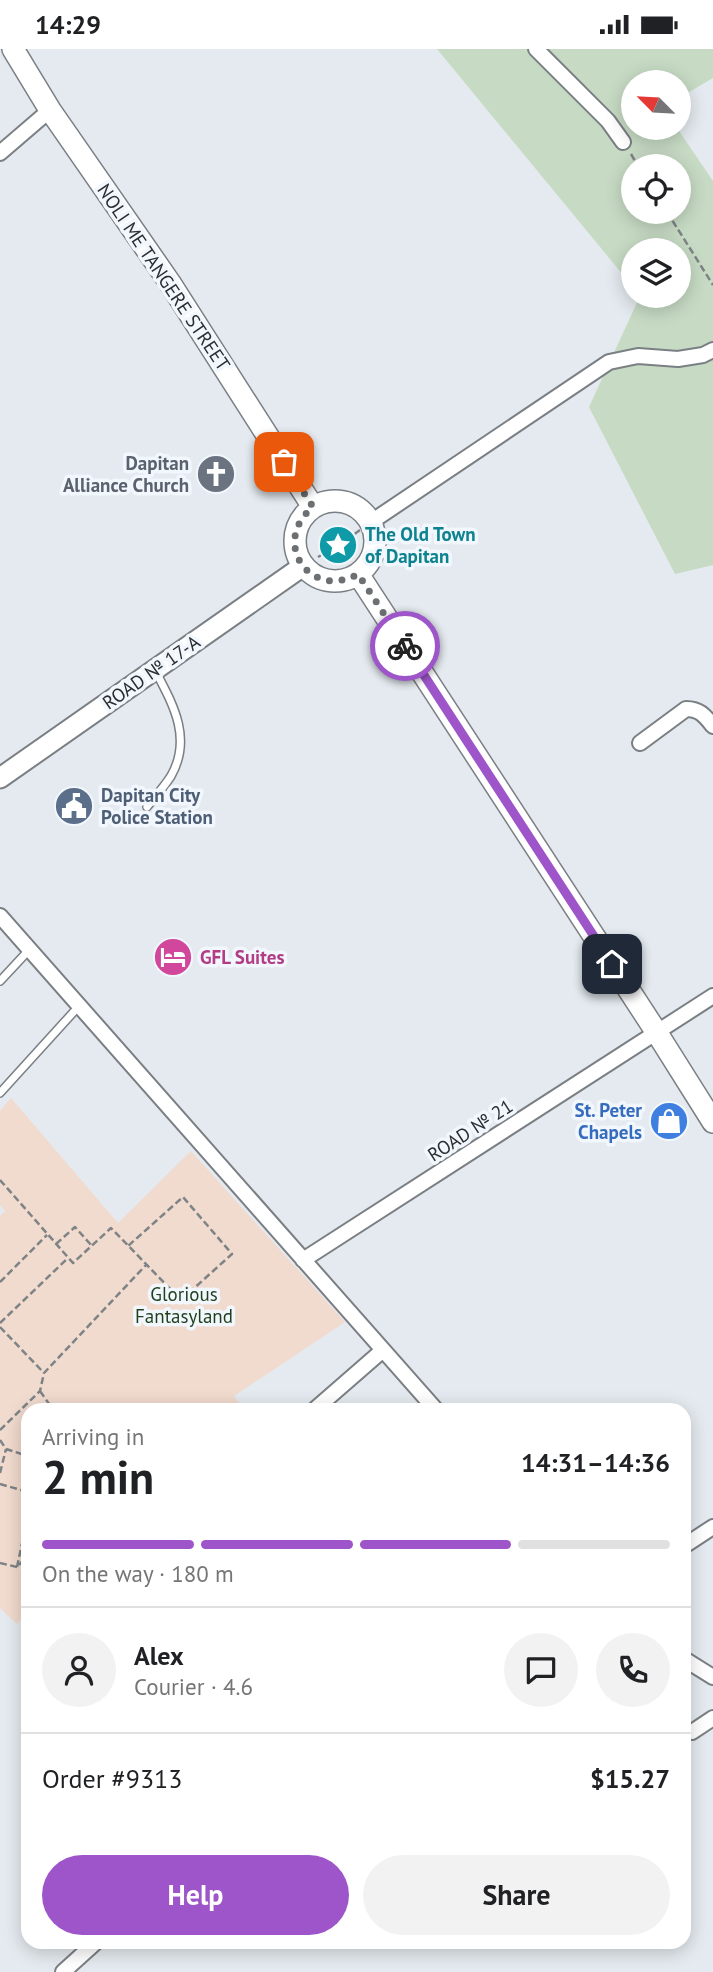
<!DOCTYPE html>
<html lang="en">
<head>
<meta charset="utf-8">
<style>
	body { margin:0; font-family:"PT Sans",sans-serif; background:#f2f2f2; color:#202124; height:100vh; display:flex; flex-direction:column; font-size:26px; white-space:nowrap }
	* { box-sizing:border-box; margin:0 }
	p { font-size:23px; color:#757577 }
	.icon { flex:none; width:38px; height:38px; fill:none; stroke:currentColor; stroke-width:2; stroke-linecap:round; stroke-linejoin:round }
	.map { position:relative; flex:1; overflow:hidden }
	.panel { position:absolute; left:21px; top:1354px; width:670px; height:546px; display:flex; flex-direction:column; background:#fff; border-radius:21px; box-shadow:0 4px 18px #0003 }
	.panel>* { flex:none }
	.needle { width:46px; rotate:294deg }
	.fabs { position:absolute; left:621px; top:21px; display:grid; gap:14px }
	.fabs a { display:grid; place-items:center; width:70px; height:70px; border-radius:50%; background:#fff; box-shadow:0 4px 18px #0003; font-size:35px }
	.pin { position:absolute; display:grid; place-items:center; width:60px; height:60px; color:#fff; margin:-30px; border-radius:14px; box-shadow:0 4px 10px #0006 }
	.courier { position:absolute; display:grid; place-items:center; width:70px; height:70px; margin:-35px; border:5px solid #9d55c9; border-radius:50%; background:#fff; color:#222; box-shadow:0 2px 9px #0007 }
	.overview em { font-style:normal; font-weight:800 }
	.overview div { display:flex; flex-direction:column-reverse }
	.overview { display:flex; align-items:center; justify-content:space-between; height:119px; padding:0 21px }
	h1 { font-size:46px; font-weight:800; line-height:52px }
	.bar { display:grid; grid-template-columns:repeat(4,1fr); gap:10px 7px; align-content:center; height:84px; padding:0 21px }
	.bar i { height:9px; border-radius:5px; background:#e0e0e0 }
	.bar .active { background:#9d55c9 }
	.bar p { grid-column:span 4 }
	.line { display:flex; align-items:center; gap:18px; padding:0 21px; border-top:2px solid #e0e0e0 }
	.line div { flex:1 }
	.round { display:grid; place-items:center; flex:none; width:74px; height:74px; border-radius:37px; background:#f2f2f2 }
	.button { display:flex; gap:14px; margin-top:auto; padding:14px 21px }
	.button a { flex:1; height:80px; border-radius:42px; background:#9d55c9; color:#fff; font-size:28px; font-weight:800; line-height:80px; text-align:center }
	.button a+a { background:#f2f2f2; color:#202124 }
	.status { display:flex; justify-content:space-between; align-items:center; height:49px; padding:0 35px; background:#fff; direction:ltr }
	.status svg { height:19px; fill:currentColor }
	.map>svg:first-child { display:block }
</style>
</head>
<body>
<div class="status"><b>14:29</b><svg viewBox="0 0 49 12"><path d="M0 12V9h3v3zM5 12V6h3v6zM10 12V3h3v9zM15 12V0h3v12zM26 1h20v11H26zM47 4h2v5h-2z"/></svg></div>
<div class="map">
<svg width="713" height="1923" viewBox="0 0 713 1923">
	<rect width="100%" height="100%" fill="#e4eaef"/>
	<!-- commercial -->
	<path fill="#f1dace" d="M11,1049L118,1174L191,1102L345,1273L234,1347L245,1361L28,1362V1563L17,1575L0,1559V1167L5,1162L0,1156V1062Z"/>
	<!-- green -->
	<path fill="#c7dbc4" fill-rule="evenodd" d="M437,0H713V29L679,49V33H634V79H677L713,132V516L675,525L589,358L640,247H679V201H634L633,238ZM634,117H679V163H634Z"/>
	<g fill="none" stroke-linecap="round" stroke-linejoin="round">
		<!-- service casing -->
		<g stroke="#7a7f84" stroke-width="10">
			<path id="service" d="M147,758C155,748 164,738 171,727C192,690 174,657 156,623
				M0,932L29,901
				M0,1044L79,957"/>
		</g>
		<!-- minor casing -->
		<g stroke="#7a7f84" stroke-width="18">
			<path id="minor" d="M536,0L608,72L623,93
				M0,104L50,61
				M371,473L609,313L638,307L678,310L703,306L713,301
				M640,694L686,660C700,660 705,667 713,677
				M0,867L437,1362
				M303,1211L713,947
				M313,1362L383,1301
				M684,1497L713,1478
				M684,1610L713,1628
				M692,1683L713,1669
				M63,1923L95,1894"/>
		</g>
		<!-- tertiary casing -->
		<g stroke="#7a7f84" stroke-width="23">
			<path id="tertiary" d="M0,729L303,517"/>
		</g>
		<!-- secondary casing -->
		<g stroke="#7a7f84" stroke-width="24">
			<path id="secondary" d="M13,0L50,61L170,234L313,458
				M295 492a40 40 0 1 1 80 0a40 40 0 1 1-80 0Z
				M358,525L657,984L713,1073"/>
		</g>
		<!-- path -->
		<path stroke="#7e8386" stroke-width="2.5" stroke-dasharray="7 3.5" stroke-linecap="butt" d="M631,105L638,117
			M667,163L713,236
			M329 496a9 9 0 1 1 18 0a9 9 0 1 1-18 0Z
			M346,491L360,481
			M318,508L330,501
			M0,1131L73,1214L111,1179L181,1251L232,1205L183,1148L128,1197
			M56,1195L75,1178L92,1197
			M0,1233L47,1186
			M0,1274L68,1209
			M0,1278L44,1324
			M40,1342L54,1362
			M0,1381L40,1342L44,1324L146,1216
			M0,1391L6,1400L28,1407
			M0,1424L6,1400
			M0,1435L28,1443
			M0,1514L17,1518
			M19,1516L28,1506
			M17,1518L28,1467"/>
		<!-- service -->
		<use href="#service" stroke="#fff" stroke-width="7"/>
		<!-- minor -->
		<use href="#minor" stroke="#fff" stroke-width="14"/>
		<!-- tertiary -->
		<use href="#tertiary" stroke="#fff" stroke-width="19"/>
		<!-- secondary -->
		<use href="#secondary" stroke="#fff" stroke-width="21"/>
	</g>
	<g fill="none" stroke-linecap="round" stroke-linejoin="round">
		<!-- done -->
		<path stroke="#6c7073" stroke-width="7" stroke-dasharray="0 12.6" d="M284,413L313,458C270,493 310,552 358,525L405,597"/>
		<!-- route -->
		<path stroke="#9d55c9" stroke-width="9" d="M405,597L612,915"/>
	</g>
	<!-- icons -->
	<defs>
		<g id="church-disc" transform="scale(2.0125)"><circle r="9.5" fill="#6b7280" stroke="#f1f7fd"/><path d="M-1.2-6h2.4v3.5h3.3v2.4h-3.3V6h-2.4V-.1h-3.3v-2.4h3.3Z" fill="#fff"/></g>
		<g id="sight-disc" transform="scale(2.0125)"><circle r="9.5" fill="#0f9aa8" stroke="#f1f7fd"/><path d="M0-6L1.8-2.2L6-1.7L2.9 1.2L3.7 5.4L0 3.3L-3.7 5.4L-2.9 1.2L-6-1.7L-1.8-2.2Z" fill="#fff"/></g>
		<g id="civic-disc" transform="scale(2.0125)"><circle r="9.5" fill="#5c6f8a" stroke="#f1f7fd"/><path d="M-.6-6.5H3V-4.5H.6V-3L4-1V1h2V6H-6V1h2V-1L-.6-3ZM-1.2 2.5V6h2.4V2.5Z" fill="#fff"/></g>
		<g id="hotel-disc" transform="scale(2.0125)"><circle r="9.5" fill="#d1479c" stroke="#f1f7fd"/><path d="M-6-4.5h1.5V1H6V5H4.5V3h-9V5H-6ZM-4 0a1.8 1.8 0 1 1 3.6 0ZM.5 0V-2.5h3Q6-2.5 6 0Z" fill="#fff"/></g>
		<g id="shop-disc" transform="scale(2.0125)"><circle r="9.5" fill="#3f7fe0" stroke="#f1f7fd"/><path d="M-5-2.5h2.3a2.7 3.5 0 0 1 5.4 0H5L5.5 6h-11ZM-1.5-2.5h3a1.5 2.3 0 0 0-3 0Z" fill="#fff"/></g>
	</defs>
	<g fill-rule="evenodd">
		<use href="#church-disc" x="216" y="425"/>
		<use href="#sight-disc" x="338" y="496"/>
		<use href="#civic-disc" x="74" y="757"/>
		<use href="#hotel-disc" x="173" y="908"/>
		<use href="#shop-disc" x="669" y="1072"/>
	</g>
	<g text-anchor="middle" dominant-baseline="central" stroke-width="7" stroke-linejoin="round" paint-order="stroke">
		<!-- street labels -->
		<g font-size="19" fill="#2b2e30" stroke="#f1f7fd">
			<text transform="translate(164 228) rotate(56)">NOLI ME TANGERE STREET</text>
			<text transform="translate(151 623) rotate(-35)">ROAD № 17-A</text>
			<text transform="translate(470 1081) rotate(-33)">ROAD № 21</text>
		</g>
		<!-- worship labels -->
		<g font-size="19" font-weight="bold" fill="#5b616d" stroke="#f1f7fd" text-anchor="end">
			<text x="189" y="414">Dapitan<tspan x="189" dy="22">Alliance Church</tspan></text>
		</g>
		<!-- culture labels -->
		<g font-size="19" font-weight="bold" fill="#0d838f" stroke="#f1f7fd" text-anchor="start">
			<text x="365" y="485">The Old Town<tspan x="365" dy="22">of Dapitan</tspan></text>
		</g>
		<!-- service labels -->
		<g font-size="19" font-weight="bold" fill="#4e5e75" stroke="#f1f7fd" text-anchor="start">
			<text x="101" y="746">Dapitan City<tspan x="101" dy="22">Police Station</tspan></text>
		</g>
		<!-- hotel labels -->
		<g font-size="19" font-weight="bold" fill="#b23c85" stroke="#f1f7fd" text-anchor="start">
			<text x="200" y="908">GFL Suites</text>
		</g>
		<!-- shop labels -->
		<g font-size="19" font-weight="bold" fill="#366cbe" stroke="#f1f7fd" text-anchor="end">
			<text x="642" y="1061">St. Peter<tspan x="642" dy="22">Chapels</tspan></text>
		</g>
		<!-- park labels -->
		<g font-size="19" fill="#1f3f1b" stroke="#f1f7fd">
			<text x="184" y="1245">Glorious<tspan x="184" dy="22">Fantasyland</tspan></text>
		</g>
	</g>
</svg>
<div class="fabs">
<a><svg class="needle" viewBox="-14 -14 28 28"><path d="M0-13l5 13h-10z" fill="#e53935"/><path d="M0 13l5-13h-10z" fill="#757577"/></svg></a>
<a><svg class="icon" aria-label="locate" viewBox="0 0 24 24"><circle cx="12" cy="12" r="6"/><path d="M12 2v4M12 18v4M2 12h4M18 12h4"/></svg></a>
<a><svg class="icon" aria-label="layers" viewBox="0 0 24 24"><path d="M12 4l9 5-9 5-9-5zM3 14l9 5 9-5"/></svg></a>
</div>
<div class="pin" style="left:284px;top:413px;background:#ea580c"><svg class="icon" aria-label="bag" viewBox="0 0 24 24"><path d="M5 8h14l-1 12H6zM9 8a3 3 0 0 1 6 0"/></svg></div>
<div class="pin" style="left:612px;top:915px;background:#1f2937"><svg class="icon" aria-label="home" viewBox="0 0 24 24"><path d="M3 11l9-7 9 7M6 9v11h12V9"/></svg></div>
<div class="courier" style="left:405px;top:597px"><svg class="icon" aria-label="bike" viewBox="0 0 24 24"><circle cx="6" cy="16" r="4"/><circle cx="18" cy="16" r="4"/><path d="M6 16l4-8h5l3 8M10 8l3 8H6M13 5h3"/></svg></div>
<section class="panel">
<div class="overview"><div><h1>2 min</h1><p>Arriving in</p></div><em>14:31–14:36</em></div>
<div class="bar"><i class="active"></i><i class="active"></i><i class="active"></i><i></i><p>On the way · 180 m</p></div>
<div class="line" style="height:126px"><a class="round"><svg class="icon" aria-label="person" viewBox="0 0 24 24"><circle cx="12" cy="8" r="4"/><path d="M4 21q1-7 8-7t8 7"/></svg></a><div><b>Alex</b><p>Courier · 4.6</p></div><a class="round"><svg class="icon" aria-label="chat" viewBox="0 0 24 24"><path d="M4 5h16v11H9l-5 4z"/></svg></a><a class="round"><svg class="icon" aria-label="phone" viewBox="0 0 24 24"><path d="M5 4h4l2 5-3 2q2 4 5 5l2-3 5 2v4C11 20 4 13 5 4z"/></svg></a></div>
<div class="line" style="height:91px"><div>Order #9313</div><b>$15.27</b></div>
<div class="button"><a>Help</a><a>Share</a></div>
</section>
</div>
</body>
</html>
